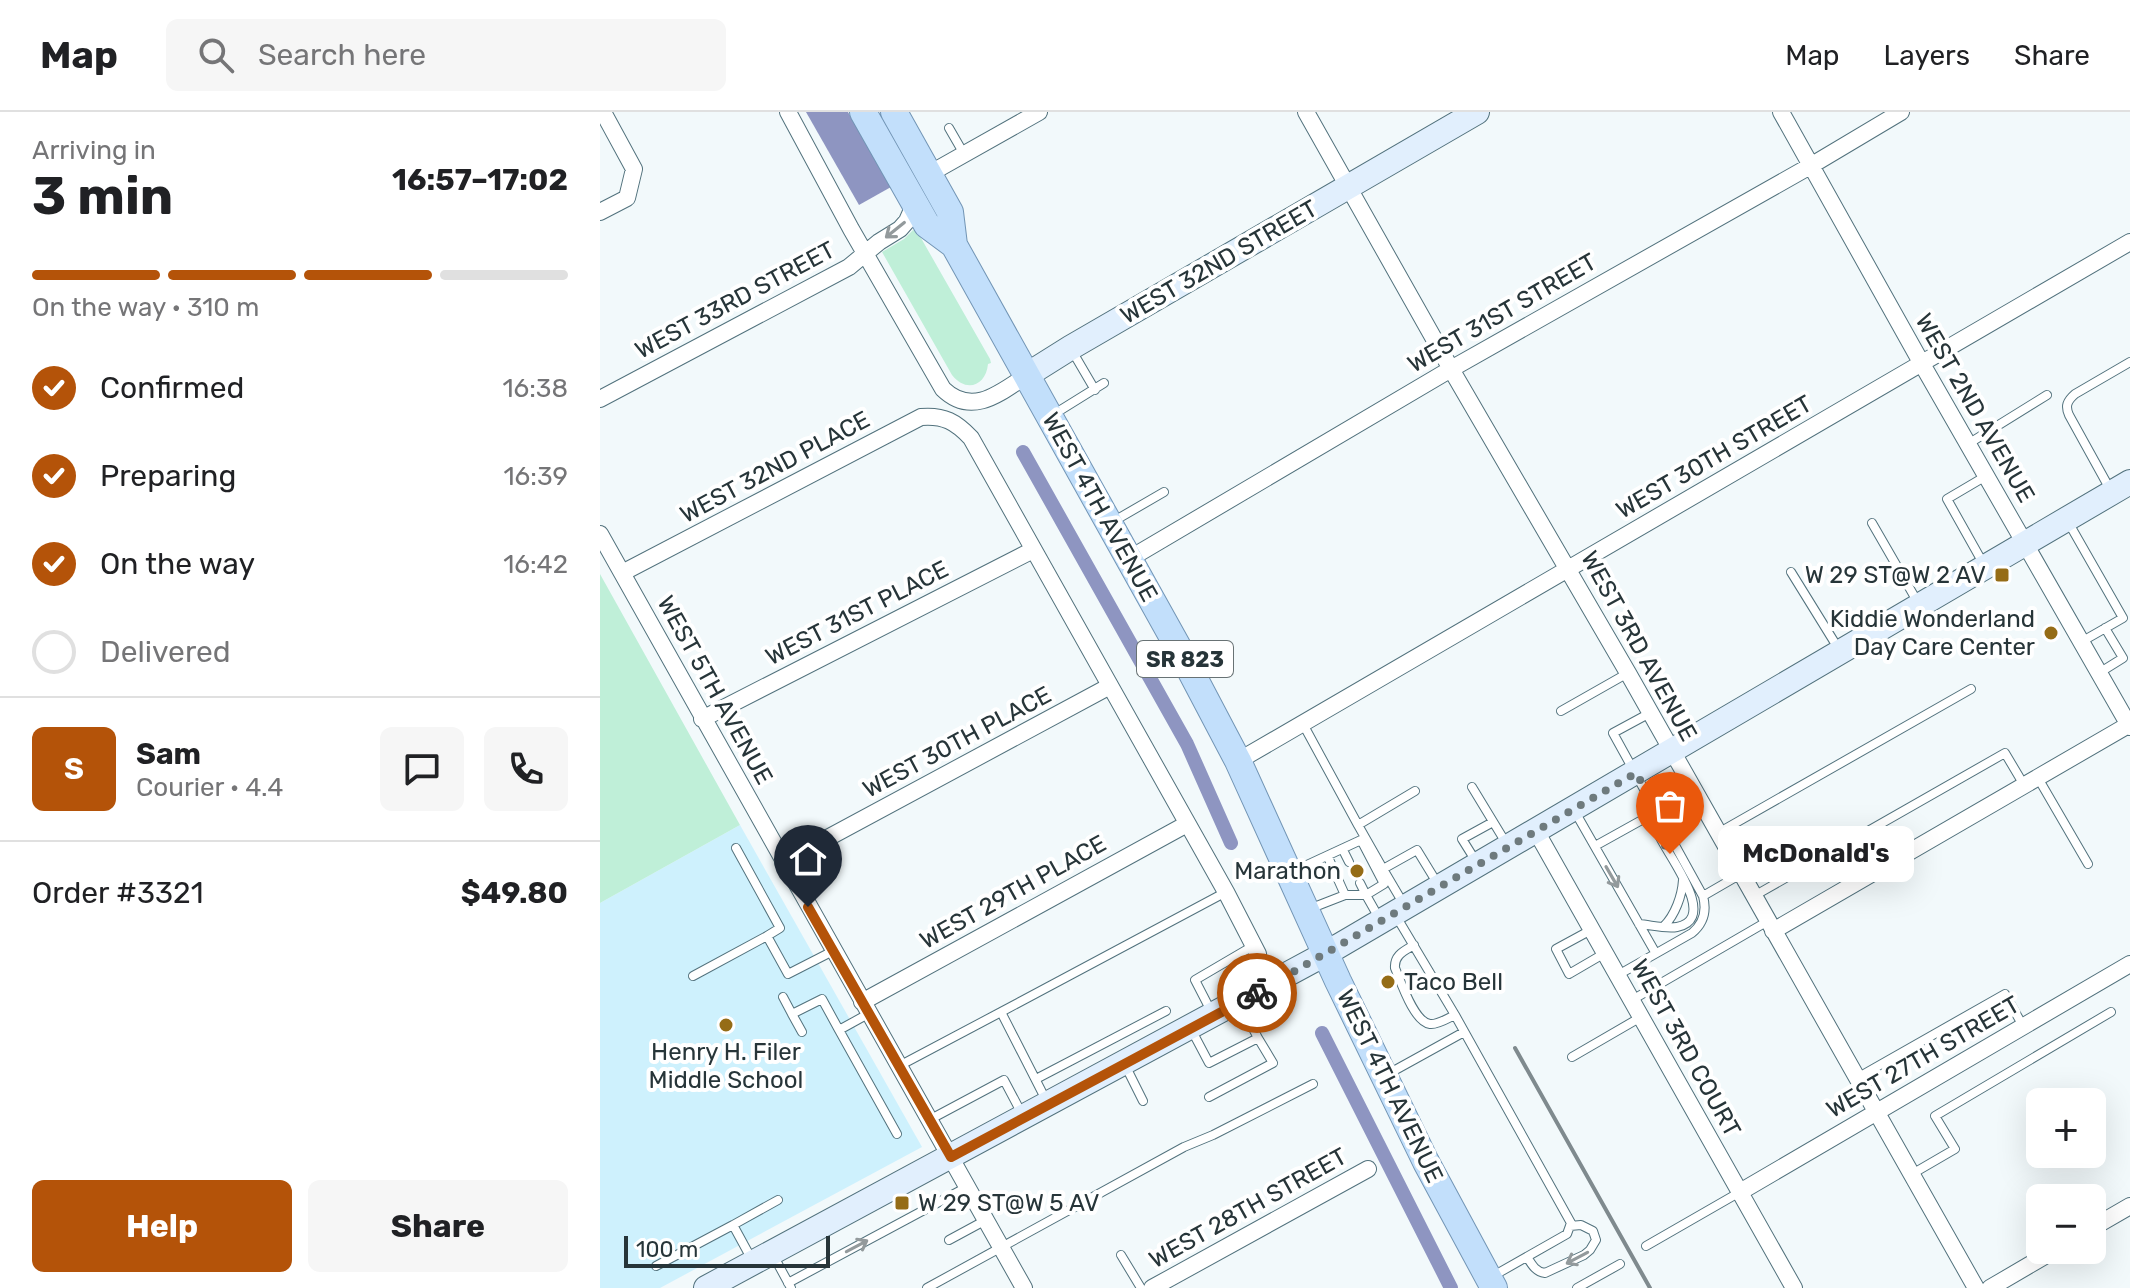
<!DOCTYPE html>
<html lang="en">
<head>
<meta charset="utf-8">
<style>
	body { margin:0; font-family:Rubik,sans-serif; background:#f6f6f6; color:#202124; height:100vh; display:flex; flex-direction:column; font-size:30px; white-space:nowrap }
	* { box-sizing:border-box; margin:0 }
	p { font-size:26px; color:#757577 }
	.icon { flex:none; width:44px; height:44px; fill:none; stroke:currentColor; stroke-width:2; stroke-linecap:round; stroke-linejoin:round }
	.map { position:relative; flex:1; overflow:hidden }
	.details { display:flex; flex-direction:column; background:#fff; width:600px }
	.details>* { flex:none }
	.tools { position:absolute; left:1426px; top:976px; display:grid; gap:16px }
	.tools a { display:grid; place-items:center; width:80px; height:80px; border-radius:12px; background:#fff; box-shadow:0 8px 32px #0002; font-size:40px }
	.scale { position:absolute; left:24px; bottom:20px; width:206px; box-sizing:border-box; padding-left:8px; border:4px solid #273539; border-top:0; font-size:22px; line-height:28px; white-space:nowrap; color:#273539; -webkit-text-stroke:6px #fff; paint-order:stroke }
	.pin { position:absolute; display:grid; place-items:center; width:68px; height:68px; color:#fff; margin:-82px -34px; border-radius:50% 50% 50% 0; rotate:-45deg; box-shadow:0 0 8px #0007 }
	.pin .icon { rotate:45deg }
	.courier { position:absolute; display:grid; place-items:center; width:80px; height:80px; margin:-40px; border:6px solid #b45309; border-radius:50%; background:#fff; color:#222; box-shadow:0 2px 10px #0007 }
	.bubble { position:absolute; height:56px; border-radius:12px; background:#fff; box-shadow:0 8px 32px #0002; font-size:26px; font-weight:700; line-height:56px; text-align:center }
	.overview em { font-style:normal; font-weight:700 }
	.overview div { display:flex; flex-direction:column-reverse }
	.overview { display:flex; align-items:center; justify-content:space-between; height:136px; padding:0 32px }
	h1 { font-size:52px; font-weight:700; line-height:60px }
	.bar { display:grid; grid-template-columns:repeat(4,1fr); gap:12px 8px; align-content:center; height:96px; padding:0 32px }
	.bar i { height:10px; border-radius:6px; background:#e0e0e0 }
	.bar .on { background:#b45309 }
	.bar p { grid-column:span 4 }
	.line { display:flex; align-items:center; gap:20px; padding:0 32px; border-top:2px solid #e0e0e0 }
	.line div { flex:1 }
	.round { display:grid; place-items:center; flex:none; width:84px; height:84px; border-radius:12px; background:#f6f6f6 }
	ol { padding:0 32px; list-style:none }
	li { display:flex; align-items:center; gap:24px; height:88px }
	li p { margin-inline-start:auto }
	li .icon { padding:8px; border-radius:50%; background:#b45309; color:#fff; stroke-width:4 }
	li:last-child { color:#757577 }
	li i { width:44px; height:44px; border:4px solid #e0e0e0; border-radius:50% }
	.primary-button { display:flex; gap:16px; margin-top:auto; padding:16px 32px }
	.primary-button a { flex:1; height:92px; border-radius:12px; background:#b45309; color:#fff; font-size:32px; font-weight:700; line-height:92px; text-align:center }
	.primary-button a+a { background:#f6f6f6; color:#202124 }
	header { display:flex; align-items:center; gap:48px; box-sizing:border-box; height:112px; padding:0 40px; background:#fff; border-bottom:2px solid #e0e0e0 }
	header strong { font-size:38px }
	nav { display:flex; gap:44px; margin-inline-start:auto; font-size:28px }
	.search { width:560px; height:72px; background:#f6f6f6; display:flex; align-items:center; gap:20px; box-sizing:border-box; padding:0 28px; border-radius:12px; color:#757577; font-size:30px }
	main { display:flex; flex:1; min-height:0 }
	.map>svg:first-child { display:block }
</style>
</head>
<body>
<header>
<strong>Map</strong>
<div class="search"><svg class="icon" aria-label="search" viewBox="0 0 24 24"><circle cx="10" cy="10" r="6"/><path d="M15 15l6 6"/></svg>Search here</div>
<nav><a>Map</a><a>Layers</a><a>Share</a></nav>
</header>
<main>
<section class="details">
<div class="overview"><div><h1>3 min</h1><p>Arriving in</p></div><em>16:57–17:02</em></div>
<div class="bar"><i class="on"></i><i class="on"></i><i class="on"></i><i></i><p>On the way · 310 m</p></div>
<ol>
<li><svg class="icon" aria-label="check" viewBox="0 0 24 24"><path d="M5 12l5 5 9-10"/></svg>Confirmed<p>16:38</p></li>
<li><svg class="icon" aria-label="check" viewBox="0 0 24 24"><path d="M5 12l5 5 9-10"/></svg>Preparing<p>16:39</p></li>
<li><svg class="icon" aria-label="check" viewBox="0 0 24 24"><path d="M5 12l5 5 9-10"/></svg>On the way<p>16:42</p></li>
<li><i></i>Delivered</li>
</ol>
<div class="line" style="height:144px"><b class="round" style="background:#b45309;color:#fff">S</b><div><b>Sam</b><p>Courier · 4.4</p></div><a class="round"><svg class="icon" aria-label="chat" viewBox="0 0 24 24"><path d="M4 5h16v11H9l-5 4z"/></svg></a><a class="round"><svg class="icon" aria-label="phone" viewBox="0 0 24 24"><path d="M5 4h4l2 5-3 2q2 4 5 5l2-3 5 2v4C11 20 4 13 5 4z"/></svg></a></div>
<div class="line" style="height:104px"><div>Order #3321</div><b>$49.80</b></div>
<div class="primary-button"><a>Help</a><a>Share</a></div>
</section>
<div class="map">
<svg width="1530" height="1176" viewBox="0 0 1530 1176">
	<rect width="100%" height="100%" fill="#f2f9fb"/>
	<!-- built -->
	<path fill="#cef1fd" d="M140,713L322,1035L60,1176H0V791Z"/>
	<!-- green -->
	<path fill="#bfefd8" d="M313,118L317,119L390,247L391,251L388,252C386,274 366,281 352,263L282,140L304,127Z
		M0,462L140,713L0,791Z"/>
	<!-- water -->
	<path fill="#8e95c1" d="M206,0H248L291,75L259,93Z"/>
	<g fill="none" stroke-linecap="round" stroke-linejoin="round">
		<!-- canal -->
		<path stroke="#8e95c1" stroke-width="14" d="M423,340L587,632L631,731
			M722,921L851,1176"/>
		<!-- lane casing -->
		<g stroke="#52727d" stroke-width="10">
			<path id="lane" d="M349,16L364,42
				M471,237L495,278
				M451,304L504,271
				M1368,332L1447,283
				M1511,379L1469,303C1465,294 1467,289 1475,282L1530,250
				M1467,408L1523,506L1481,530
				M514,409L564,380
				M1272,411L1317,489
				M1383,451L1347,387L1386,364
				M1191,460L1238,536
				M1499,561L1523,546L1505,516
				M961,599L1028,561
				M703,612L758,713
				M1438,666L1488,752
				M872,675L906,731
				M974,698L1055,840
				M1118,721L1371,577
				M995,734L1058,699
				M136,736L180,816L167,824
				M743,738L749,750
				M877,751L862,727L893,710
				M783,757L758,713L815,679
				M694,759L761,728L784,772L766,783L779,806
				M745,783H766L760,771
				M1103,784L1141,762
				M1154,784L1405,641L1424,673
				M803,791L783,757L817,738L839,774
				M709,797L745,783L728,745
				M796,804L855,903L971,1111L967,1122L893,1164
				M1039,812C1051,813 1066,817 1077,815C1120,807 1066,741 1059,723C1057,717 1058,710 1058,704
				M1064,814C1075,803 1082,784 1083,768
				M991,818L956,837L969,862L1005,841
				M814,833C804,839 794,843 795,856C801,870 814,910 830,912C838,913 848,906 855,903
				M1018,863L1092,821C1104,811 1107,799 1103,784L1013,621L1050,601
				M93,864L167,824L188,862L233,839
				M183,885L192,902L222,887L239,918L268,902
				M1032,888L1168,809
				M611,899L595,868L653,834
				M401,900L626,780
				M192,902L202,920
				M591,917L609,951L658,926L639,890
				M239,918L297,1022
				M972,945L1041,905
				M525,953L543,989
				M299,954L401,900L446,988
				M788,962L864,920
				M1257,966L1405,882L1423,914
				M436,967L566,899
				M609,985L673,951L658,926
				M329,1008L404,968L422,1002
				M1312,1062L1355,1037L1335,1004L1511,900
				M133,1113L178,1088
				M349,1128L386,1108
				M1046,1134L1140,1080
				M172,1141L191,1176
				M521,1143L541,1176
				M927,1145C932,1153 936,1160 945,1161L984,1143L990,1138L996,1128L993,1119L981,1113L970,1114
				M56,1154L133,1113L151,1146
				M188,1171L367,1075
				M327,1176L584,1035L613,1023L713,972
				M977,1176L1020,1152"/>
		</g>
		<!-- street casing -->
		<g stroke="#52727d" stroke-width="18">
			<path id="street" d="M188,0L251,117L343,277C372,305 400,281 427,263
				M706,0L851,257L1028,561L1376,1176
				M1181,0L1322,252L1530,615
				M329,62L439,0
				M0,100L27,86L34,57L3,0
				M0,287L249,155L279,130L300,117L307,109L311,100L312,88
				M0,422L424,1176
				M529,447L851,257L1212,53L1301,0
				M22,461L321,305C344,303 356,310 371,326L626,780L658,842L661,878
				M102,607L433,438
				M638,649L1530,130
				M936,719L1194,1176
				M183,750L510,574
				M1173,819L1530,612
				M262,890L587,712
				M1140,1080L1530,852
				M1492,1116L1530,1094
				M552,1176L768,1057
				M1390,1176L1455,1138"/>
		</g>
		<!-- secondary casing -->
		<g stroke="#52727d" stroke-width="26">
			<path id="secondary" d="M427,263L470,236L877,0
				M106,1176L725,842L1530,370"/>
		</g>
		<!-- primary casing -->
		<g stroke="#7295b5" stroke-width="28">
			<path id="primary" d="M263,0L327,113L354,133
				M294,0L350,100L354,133L578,535L638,649L738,869L826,1050L894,1176"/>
		</g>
		<!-- lane -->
		<use href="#lane" stroke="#fff" stroke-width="8"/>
		<!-- street -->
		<use href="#street" stroke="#fff" stroke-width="16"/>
		<!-- secondary -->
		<use href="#secondary" stroke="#e1effd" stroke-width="24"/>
		<!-- primary -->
		<use href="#primary" stroke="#c2dffb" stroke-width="26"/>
		<!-- rail -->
		<path stroke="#7f8a8e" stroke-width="4" d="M915,936L1050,1176"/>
	</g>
	<!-- one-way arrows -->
	<defs><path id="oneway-shaft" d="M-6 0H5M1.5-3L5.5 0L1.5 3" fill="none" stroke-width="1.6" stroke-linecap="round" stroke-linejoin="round" transform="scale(2)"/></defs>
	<g stroke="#939a9c">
		<use href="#oneway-shaft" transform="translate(295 118) rotate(141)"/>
		<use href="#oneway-shaft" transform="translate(1012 765) rotate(60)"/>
		<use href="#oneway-shaft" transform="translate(257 1134) rotate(-28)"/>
		<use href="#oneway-shaft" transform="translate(977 1146) rotate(152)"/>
	</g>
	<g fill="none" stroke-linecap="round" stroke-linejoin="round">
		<!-- done -->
		<path stroke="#6e7a7d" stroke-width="8" stroke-dasharray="0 14.4" d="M657,881L1036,661L1058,699V721L1070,742"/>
		<!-- route -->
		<path stroke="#b45309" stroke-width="10" d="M208,795L351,1045L657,881"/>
	</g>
	<!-- markers -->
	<g fill="#956c16" stroke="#fff" stroke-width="3">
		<rect x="1394" y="455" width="16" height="16" rx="4"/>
		<circle cx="1451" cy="521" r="8"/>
		<circle cx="757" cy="759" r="8"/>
		<circle cx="788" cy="870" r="8"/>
		<circle cx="126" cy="913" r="8"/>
		<rect x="294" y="1083" width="16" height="16" rx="4"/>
	</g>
	<g text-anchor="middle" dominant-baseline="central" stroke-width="8" stroke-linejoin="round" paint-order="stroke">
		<!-- shield labels -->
		<rect fill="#fff" stroke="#687274" stroke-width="2" x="537" y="529" width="96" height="36" rx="6"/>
		<g font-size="22" font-weight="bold" fill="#273539">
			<text x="585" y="547">SR 823</text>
		</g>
		<!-- street labels -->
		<g font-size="24" fill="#273539" stroke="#fff">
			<text transform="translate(619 150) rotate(-30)">WEST 32ND STREET</text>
			<text transform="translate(135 188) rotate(-28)">WEST 33RD STREET</text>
			<text transform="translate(902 201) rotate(-30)">WEST 31ST STREET</text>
			<text transform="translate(1375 296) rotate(60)">WEST 2ND AVENUE</text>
			<text transform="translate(1114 345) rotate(-30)">WEST 30TH STREET</text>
			<text transform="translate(175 355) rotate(-28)">WEST 32ND PLACE</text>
			<text transform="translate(500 395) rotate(61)">WEST 4TH AVENUE</text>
			<text transform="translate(257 501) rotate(-27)">WEST 31ST PLACE</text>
			<text transform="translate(1039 534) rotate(61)">WEST 3RD AVENUE</text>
			<text transform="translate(115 578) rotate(61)">WEST 5TH AVENUE</text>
			<text transform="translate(357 630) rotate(-28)">WEST 30TH PLACE</text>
			<text transform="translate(413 780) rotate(-29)">WEST 29TH PLACE</text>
			<text transform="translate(1086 936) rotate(61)">WEST 3RD COURT</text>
			<text transform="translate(1323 945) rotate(-30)">WEST 27TH STREET</text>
			<text transform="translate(790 974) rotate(64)">WEST 4TH AVENUE</text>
			<text transform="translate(648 1096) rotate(-29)">WEST 28TH STREET</text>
		</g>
		<!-- poi labels -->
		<g font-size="24" fill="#273539" stroke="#fff" text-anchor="end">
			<text x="1386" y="463">W 29 ST@W 2 AV</text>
			<text x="1435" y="507">Kiddie Wonderland<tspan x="1435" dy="28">Day Care Center</tspan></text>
			<text x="741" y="759">Marathon</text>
			<text x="804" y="870" text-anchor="start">Taco Bell</text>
			<text x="126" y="940" text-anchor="middle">Henry H. Filer<tspan x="126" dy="28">Middle School</tspan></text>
			<text x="318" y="1091" text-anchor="start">W 29 ST@W 5 AV</text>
		</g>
	</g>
</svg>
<div class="tools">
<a>+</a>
<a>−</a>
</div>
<div class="scale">100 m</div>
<div class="pin" style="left:1070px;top:742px;background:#ea580c"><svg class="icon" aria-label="bag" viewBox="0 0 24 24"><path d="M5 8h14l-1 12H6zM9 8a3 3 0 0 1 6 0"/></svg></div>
<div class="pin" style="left:208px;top:795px;background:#1f2937"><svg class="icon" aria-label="home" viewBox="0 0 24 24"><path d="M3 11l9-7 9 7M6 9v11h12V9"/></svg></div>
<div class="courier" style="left:657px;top:881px"><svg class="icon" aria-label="bike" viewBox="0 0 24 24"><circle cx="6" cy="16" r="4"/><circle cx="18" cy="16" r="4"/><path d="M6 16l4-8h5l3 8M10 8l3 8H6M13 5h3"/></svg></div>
<div class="bubble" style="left:1118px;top:714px;width:196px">McDonald's</div>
</div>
</main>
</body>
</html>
